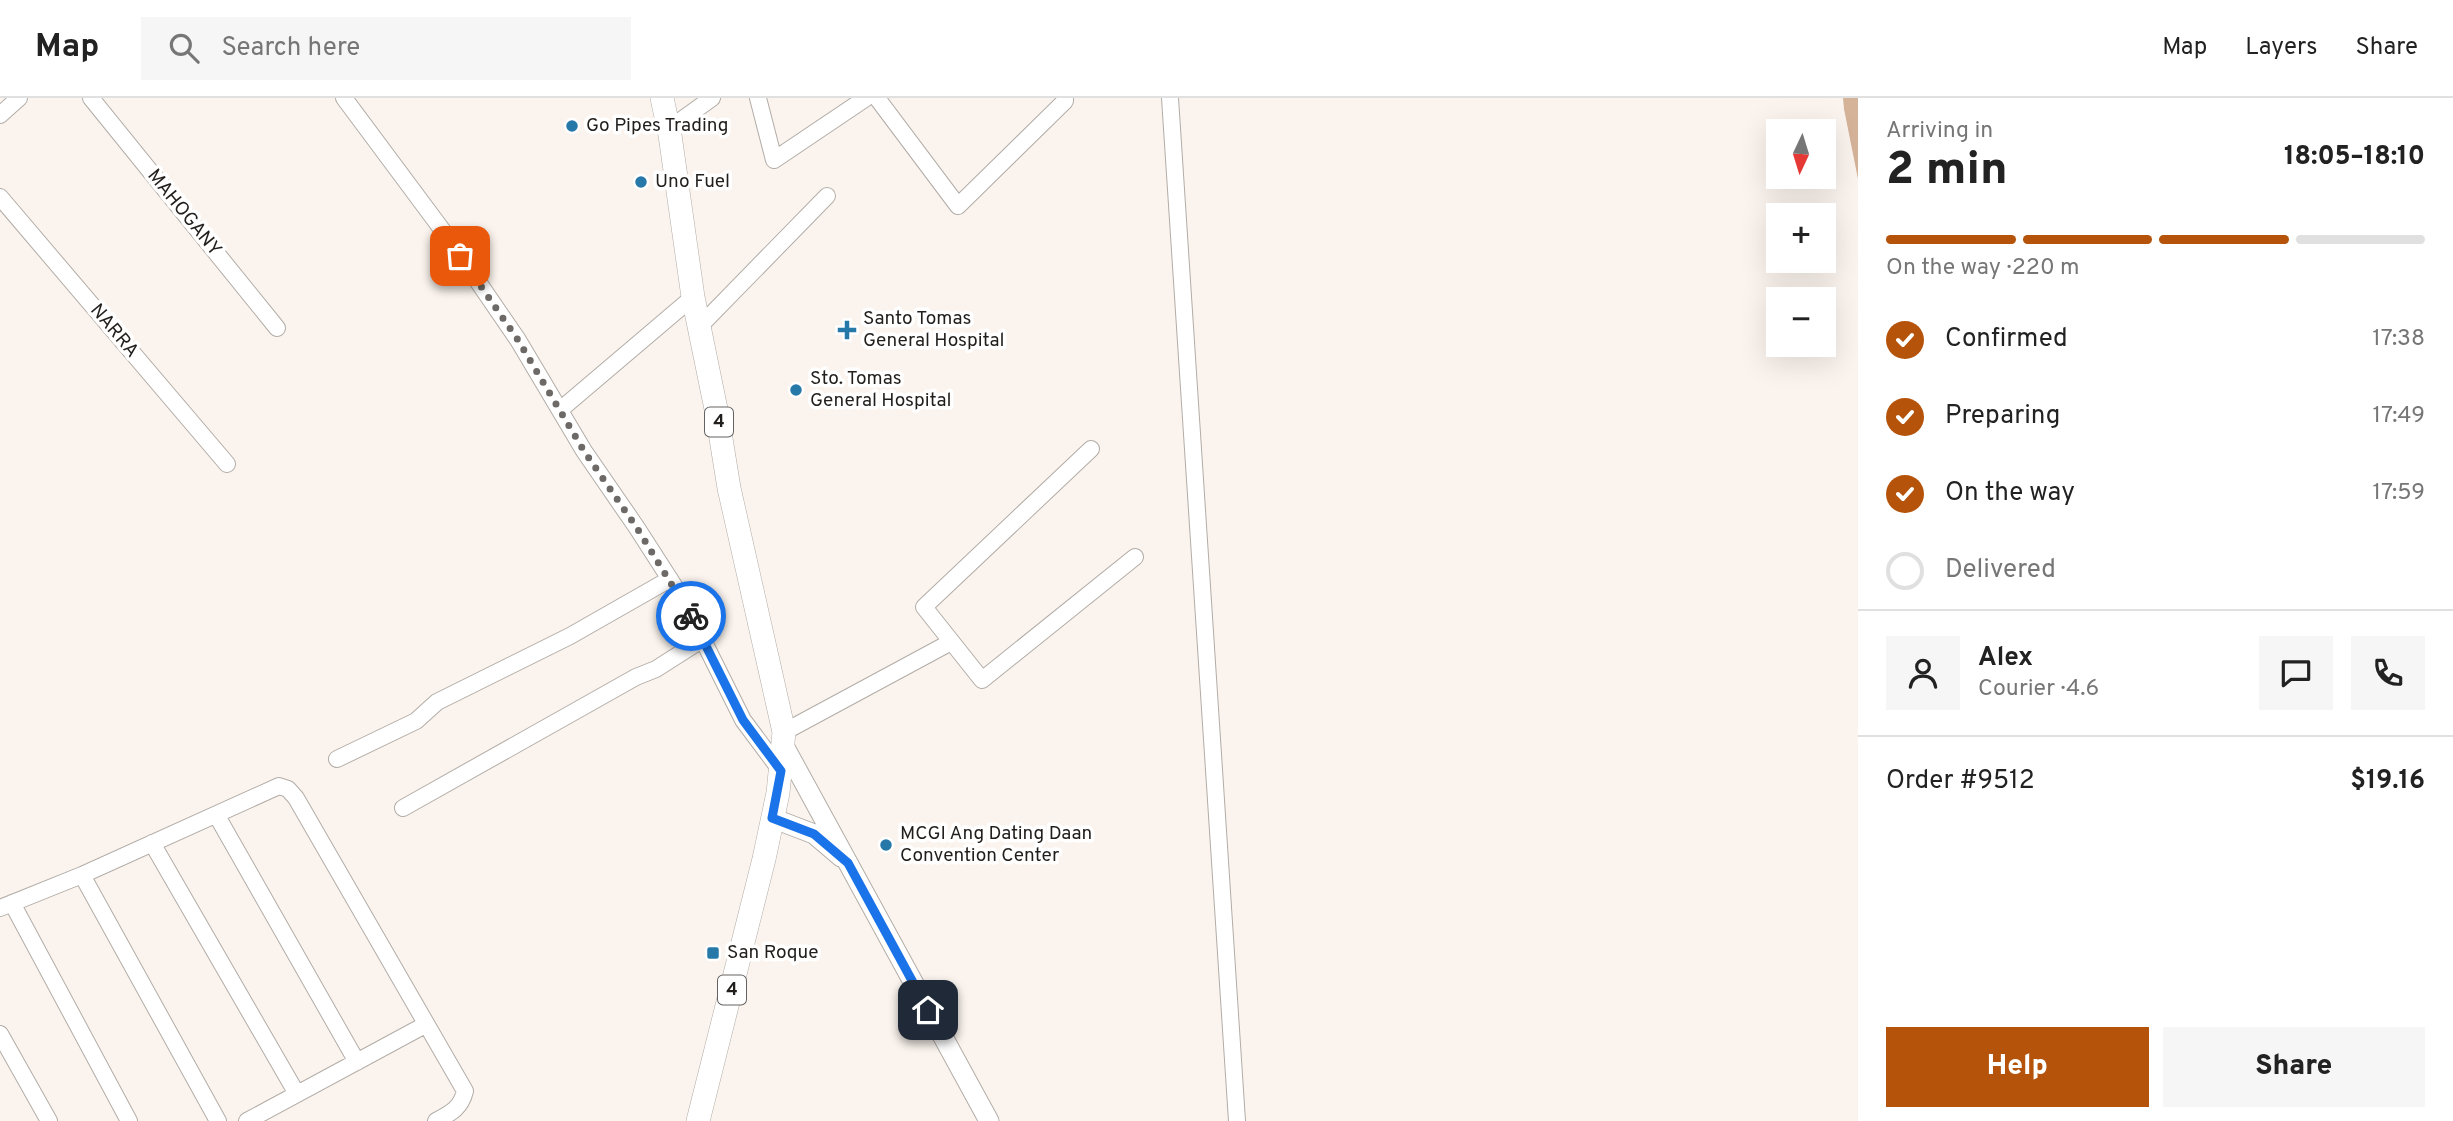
<!DOCTYPE html>
<html lang="en">
<head>
<meta charset="utf-8">
<style>
	body { margin:0; font-family:Overpass,sans-serif; background:#f6f6f6; color:#222; height:100vh; display:flex; flex-direction:column; font-size:26px; white-space:nowrap }
	* { box-sizing:border-box; margin:0 }
	p { font-size:23px; color:#767676 }
	.icon { flex:none; width:38px; height:38px; fill:none; stroke:currentColor; stroke-width:2; stroke-linecap:round; stroke-linejoin:round }
	.map { position:relative; flex:1; overflow:hidden }
	.details { display:flex; flex-direction:column; background:#fff; width:595px }
	.details>* { flex:none }
	.needle { width:46px; rotate:184deg }
	.controls { position:absolute; left:1766px; top:21px; display:grid; gap:14px }
	.controls a { display:grid; place-items:center; width:70px; height:70px; border-radius:0px; background:#fff; box-shadow:0 7px 28px #0002; font-size:35px }
	.pin { position:absolute; display:grid; place-items:center; width:60px; height:60px; color:#fff; margin:-30px; border-radius:14px; box-shadow:0 4px 10px #0006 }
	.courier { position:absolute; display:grid; place-items:center; width:70px; height:70px; margin:-35px; border:5px solid #1a73e8; border-radius:50%; background:#fff; color:#222; box-shadow:0 2px 9px #0007 }
	.summary em { font-style:normal; font-weight:800 }
	.summary div { display:flex; flex-direction:column-reverse }
	.summary { display:flex; align-items:center; justify-content:space-between; height:119px; padding:0 28px }
	h1 { font-size:46px; font-weight:800; line-height:52px }
	.bar { display:grid; grid-template-columns:repeat(4,1fr); gap:10px 7px; align-content:center; height:84px; padding:0 28px }
	.bar i { height:9px; border-radius:5px; background:#e0e0e0 }
	.bar .on { background:#b45309 }
	.bar p { grid-column:span 4 }
	.line { display:flex; align-items:center; gap:18px; padding:0 28px; border-top:2px solid #e0e0e0 }
	.line div { flex:1 }
	.round { display:grid; place-items:center; flex:none; width:74px; height:74px; border-radius:0px; background:#f6f6f6 }
	ol { padding:0 28px; list-style:none }
	li { display:flex; align-items:center; gap:21px; height:77px }
	li p { margin-inline-start:auto }
	li .icon { padding:7px; border-radius:50%; background:#b45309; color:#fff; stroke-width:4 }
	li:last-child { color:#767676 }
	li i { width:38px; height:38px; border:4px solid #e0e0e0; border-radius:50% }
	.action { display:flex; gap:14px; margin-top:auto; padding:14px 28px }
	.action a { flex:1; height:80px; border-radius:0px; background:#b45309; color:#fff; font-size:28px; font-weight:800; line-height:80px; text-align:center }
	.action a+a { background:#f6f6f6; color:#222 }
	header { display:flex; align-items:center; gap:42px; box-sizing:border-box; height:98px; padding:0 35px; background:#fff; border-bottom:2px solid #e0e0e0 }
	header strong { font-size:33px }
	nav { display:flex; gap:38px; margin-inline-start:auto; font-size:24px }
	.search { width:490px; height:63px; background:#f6f6f6; display:flex; align-items:center; gap:18px; box-sizing:border-box; padding:0 24px; border-radius:0px; color:#767676; font-size:26px }
	main { display:flex; flex:1; min-height:0 }
	.map>svg:first-child { display:block }
</style>
</head>
<body>
<header>
<strong>Map</strong>
<div class="search"><svg class="icon" aria-label="search" viewBox="0 0 24 24"><circle cx="10" cy="10" r="6"/><path d="M15 15l6 6"/></svg>Search here</div>
<nav><a>Map</a><a>Layers</a><a>Share</a></nav>
</header>
<main>
<div class="map">
<svg width="1858" height="1023" viewBox="0 0 1858 1023">
	<rect width="100%" height="100%" fill="#fbf4ee"/>
	<!-- water -->
	<path fill="#d4b399" d="M1843,0H1858V81L1844,11Z"/>
	<g fill="none" stroke-linecap="round" stroke-linejoin="round">
		<!-- minor casing -->
		<g stroke="#b2aca7" stroke-width="18">
			<path id="minor" d="M91,0L277,230
				M344,0L446,137L518,242L584,353L637,430L682,500L743,622L781,673
				M758,0L774,62L866,0
				M877,0L958,108L1065,3V0
				M1170,0L1237,1023
				M0,17L19,0
				M669,31L712,0
				M0,99L227,366
				M699,229L827,98
				M560,312L693,199
				M1091,351L924,509L982,582L1135,459
				M784,634L951,544
				M337,661L416,623L437,604L570,538L670,481
				M403,710L636,579L656,571L703,541
				M217,718L357,964
				M152,745L297,996
				M82,777L218,1023
				M12,805L129,1023
				M0,810L82,777L279,688L288,691L296,700L465,993C461,1010 451,1015 436,1023
				M0,936L49,1023
				M247,1023L425,927"/>
		</g>
		<!-- major casing -->
		<g stroke="#b2aca7" stroke-width="21">
			<path id="major" d="M783,646L989,1023
				M772,720L814,736L841,759"/>
		</g>
		<!-- highway casing -->
		<g stroke="#b2aca7" stroke-width="24">
			<path id="highway" d="M662,0L670,37L693,199L717,316L729,390L784,634L778,695L764,761L698,1023"/>
		</g>
		<!-- minor -->
		<use href="#minor" stroke="#fff" stroke-width="16"/>
		<!-- major -->
		<use href="#major" stroke="#fff" stroke-width="19"/>
		<!-- highway -->
		<use href="#highway" stroke="#fff" stroke-width="23"/>
	</g>
	<g fill="none" stroke-linecap="round" stroke-linejoin="round">
		<!-- done -->
		<path stroke="#6d6966" stroke-width="7" stroke-dasharray="0 12.6" d="M460,158L518,242L584,353L637,430L691,518"/>
		<!-- route -->
		<path stroke="#1a73e8" stroke-width="9" d="M691,518L743,622L781,673L772,720L814,736L848,765L928,912"/>
	</g>
	<!-- markers -->
	<g fill="#2678a9" stroke="#fff" stroke-width="2.5">
		<circle cx="572" cy="28" r="7"/>
		<circle cx="641" cy="84" r="7"/>
		<path d="M843.5 221.5h7v7h7v7h-7v7h-7v-7h-7v-7h7z"/>
		<circle cx="796" cy="292" r="7"/>
		<circle cx="886" cy="747" r="7"/>
		<rect x="706" y="848" width="14" height="14" rx="3.5"/>
	</g>
	<g text-anchor="middle" dominant-baseline="central" stroke-width="7" stroke-linejoin="round" paint-order="stroke">
		<!-- shield labels -->
		<g fill="#fff" stroke="#646260" stroke-width="2">
			<rect x="705" y="309.5" width="28" height="29" rx="5"/>
			<rect x="718" y="877.5" width="28" height="29" rx="5"/>
		</g>
		<g font-size="18" font-weight="bold" fill="#211e1c">
			<text x="719" y="324">4</text>
			<text x="732" y="892">4</text>
		</g>
		<!-- poi labels -->
		<g font-size="19" fill="#211e1c" stroke="#fff" text-anchor="start">
			<text x="586" y="28">Go Pipes Trading</text>
			<text x="655" y="84">Uno Fuel</text>
			<text x="863" y="221">Santo Tomas<tspan x="863" dy="22">General Hospital</tspan></text>
			<text x="810" y="281">Sto. Tomas<tspan x="810" dy="22">General Hospital</tspan></text>
			<text x="900" y="736">MCGI Ang Dating Daan<tspan x="900" dy="22">Convention Center</tspan></text>
			<text x="727" y="855">San Roque</text>
		</g>
		<!-- street labels -->
		<g font-size="19" fill="#211e1c" stroke="#fff">
			<text transform="translate(184 115) rotate(51)">MAHOGANY</text>
			<text transform="translate(114 233) rotate(50)">NARRA</text>
		</g>
	</g>
</svg>
<div class="controls">
<a><svg class="needle" viewBox="-14 -14 28 28"><path d="M0-13l5 13h-10z" fill="#e53935"/><path d="M0 13l5-13h-10z" fill="#767676"/></svg></a>
<a>+</a>
<a>−</a>
</div>
<div class="pin" style="left:460px;top:158px;background:#ea580c"><svg class="icon" aria-label="bag" viewBox="0 0 24 24"><path d="M5 8h14l-1 12H6zM9 8a3 3 0 0 1 6 0"/></svg></div>
<div class="pin" style="left:928px;top:912px;background:#1f2937"><svg class="icon" aria-label="home" viewBox="0 0 24 24"><path d="M3 11l9-7 9 7M6 9v11h12V9"/></svg></div>
<div class="courier" style="left:691px;top:518px"><svg class="icon" aria-label="bike" viewBox="0 0 24 24"><circle cx="6" cy="16" r="4"/><circle cx="18" cy="16" r="4"/><path d="M6 16l4-8h5l3 8M10 8l3 8H6M13 5h3"/></svg></div>
</div>
<section class="details">
<div class="summary"><div><h1>2 min</h1><p>Arriving in</p></div><em>18:05–18:10</em></div>
<div class="bar"><i class="on"></i><i class="on"></i><i class="on"></i><i></i><p>On the way · 220 m</p></div>
<ol>
<li><svg class="icon" aria-label="check" viewBox="0 0 24 24"><path d="M5 12l5 5 9-10"/></svg>Confirmed<p>17:38</p></li>
<li><svg class="icon" aria-label="check" viewBox="0 0 24 24"><path d="M5 12l5 5 9-10"/></svg>Preparing<p>17:49</p></li>
<li><svg class="icon" aria-label="check" viewBox="0 0 24 24"><path d="M5 12l5 5 9-10"/></svg>On the way<p>17:59</p></li>
<li><i></i>Delivered</li>
</ol>
<div class="line" style="height:126px"><a class="round"><svg class="icon" aria-label="person" viewBox="0 0 24 24"><circle cx="12" cy="8" r="4"/><path d="M4 21q1-7 8-7t8 7"/></svg></a><div><b>Alex</b><p>Courier · 4.6</p></div><a class="round"><svg class="icon" aria-label="chat" viewBox="0 0 24 24"><path d="M4 5h16v11H9l-5 4z"/></svg></a><a class="round"><svg class="icon" aria-label="phone" viewBox="0 0 24 24"><path d="M5 4h4l2 5-3 2q2 4 5 5l2-3 5 2v4C11 20 4 13 5 4z"/></svg></a></div>
<div class="line" style="height:91px"><div>Order #9512</div><b>$19.16</b></div>
<div class="action"><a>Help</a><a>Share</a></div>
</section>
</main>
</body>
</html>
